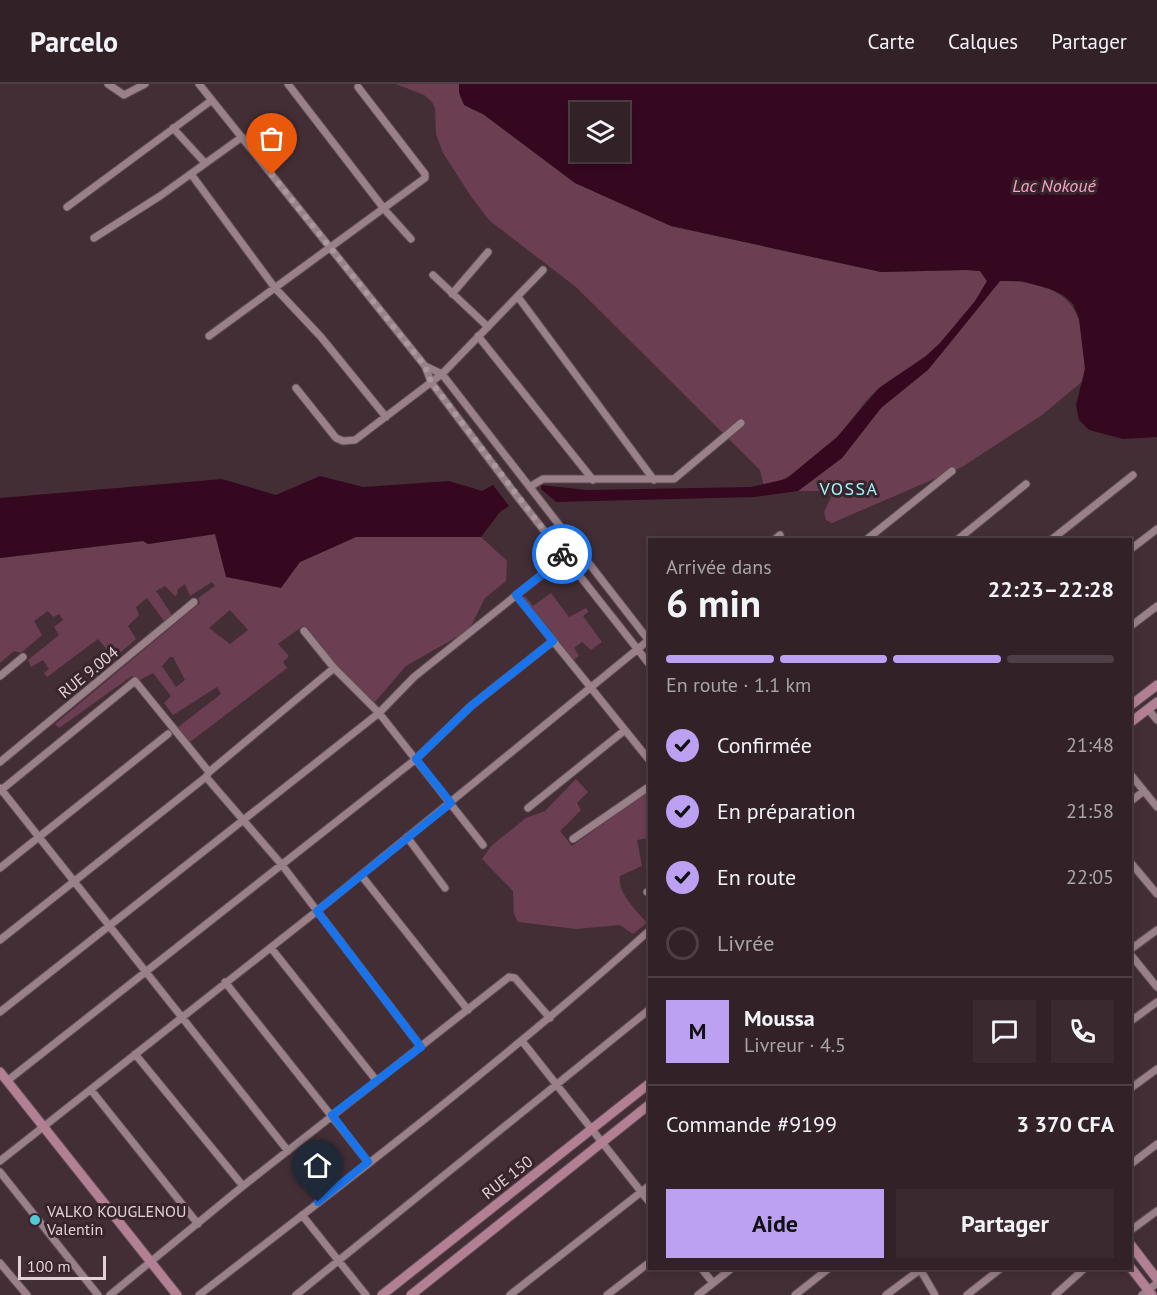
<!DOCTYPE html>
<html lang="fr">
<head>
<meta charset="utf-8">
<style>
	body { margin:0; font-family:"PT Sans",sans-serif; background:#3a2a30; color:#f1f3f6; height:100vh; display:flex; flex-direction:column; font-size:22px; white-space:nowrap }
	* { box-sizing:border-box; margin:0 }
	p { font-size:20px; color:#a8a4a8 }
	.icon { flex:none; width:33px; height:33px; fill:none; stroke:currentColor; stroke-width:2; stroke-linecap:round; stroke-linejoin:round }
	.map { position:relative; flex:1; overflow:hidden }
	.sheet { position:absolute; left:648px; top:454px; width:484px; height:732px; display:flex; flex-direction:column; background:#322228; border-radius:0px; box-shadow:0 3px 9px #0003,0 0 0 2px #4d3f45 }
	.sheet>* { flex:none }
	.tools { position:absolute; left:570px; top:18px; display:grid; gap:12px }
	.tools a { display:grid; place-items:center; width:60px; height:60px; border-radius:0px; background:#322228; box-shadow:0 3px 9px #0003,0 0 0 2px #4d3f45; font-size:30px }
	.scale { position:absolute; left:18px; bottom:15px; width:88px; box-sizing:border-box; padding-left:6px; border:3px solid #e0d2d7; border-top:0; font-size:16px; line-height:21px; white-space:nowrap; color:#e0d2d7; -webkit-text-stroke:4px #39242c; paint-order:stroke }
	.pin { position:absolute; display:grid; place-items:center; width:51px; height:51px; color:#fff; margin:-62px -26px; border-radius:50% 50% 50% 0; rotate:-45deg; box-shadow:0 0 6px #0007 }
	.pin .icon { rotate:45deg }
	.courier { position:absolute; display:grid; place-items:center; width:60px; height:60px; margin:-30px; border:4px solid #1a73e8; border-radius:50%; background:#fff; color:#222; box-shadow:0 2px 8px #0007 }
	.summary em { font-style:normal; font-weight:700 }
	.summary div { display:flex; flex-direction:column-reverse }
	.summary { display:flex; align-items:center; justify-content:space-between; height:102px; padding:0 18px }
	h1 { font-size:39px; font-weight:700; line-height:45px }
	.bar { display:grid; grid-template-columns:repeat(4,1fr); gap:9px 6px; align-content:center; height:72px; padding:0 18px }
	.bar i { height:8px; border-radius:4px; background:#4d3f45 }
	.bar .selected { background:#bca0f2 }
	.bar p { grid-column:span 4 }
	.line { display:flex; align-items:center; gap:15px; padding:0 18px; border-top:2px solid #4d3f45 }
	.line div { flex:1 }
	.round { display:grid; place-items:center; flex:none; width:63px; height:63px; border-radius:0px; background:#3a2a30 }
	ol { padding:0 18px; list-style:none }
	li { display:flex; align-items:center; gap:18px; height:66px }
	li p { margin-inline-start:auto }
	li .icon { padding:6px; border-radius:50%; background:#bca0f2; color:#111; stroke-width:4 }
	li:last-child { color:#a8a4a8 }
	li i { width:33px; height:33px; border:3px solid #4d3f45; border-radius:50% }
	.action { display:flex; gap:12px; margin-top:auto; padding:12px 18px }
	.action a { flex:1; height:69px; border-radius:0px; background:#bca0f2; color:#111; font-size:24px; font-weight:700; line-height:69px; text-align:center }
	.action a+a { background:#3a2a30; color:#f1f3f6 }
	header { display:flex; align-items:center; gap:36px; box-sizing:border-box; height:84px; padding:0 30px; background:#322228; border-bottom:2px solid #4d3f45 }
	header strong { font-size:28px }
	nav { display:flex; gap:33px; margin-inline-start:auto; font-size:21px }
	.map>svg:first-child { display:block }
</style>
</head>
<body>
<header>
<strong>Parcelo</strong>
<nav><a>Carte</a><a>Calques</a><a>Partager</a></nav>
</header>
<div class="map">
<svg width="1157" height="1211" viewBox="0 0 1157 1211">
	<rect width="100%" height="100%" fill="#432e36"/>
	<!-- green -->
	<path fill="#6c3e51" fill-rule="evenodd" d="M396,0H459C458,19 467,24 483,30L575,99L671,142L881,188L966,186L980,187L987,197C974,224 950,253 926,272C911,284 892,293 877,306C862,319 852,336 839,352C820,374 792,395 764,402L760,386L576,203L490,137L472,114L443,69L436,50L435,24L432,18L424,11Z
		M1000,197C1071,197 1090,228 1084,296L1042,331L962,383L832,439L826,436L824,428L831,413L828,407H798L842,374L881,324L941,270Z
		M216,450L300,478L356,453H481L507,477L506,497L485,514L469,546L406,582L374,619L336,582L303,542L278,560L289,572L283,578L287,584L186,661L173,647L221,610L217,603L173,631L164,619L171,612L153,589L138,597L132,592L59,644L55,640L200,519L198,514L215,502L212,498L190,512L185,500L177,506L178,509L175,512L165,502L156,507L172,531L164,537L147,514L136,523L139,531L128,542L136,555L114,574L98,555L47,593L44,589L49,585L43,576L31,583L28,576L59,551L54,543L63,536L59,530L53,533L48,527L34,537L42,551L21,569L14,567L0,579V474L143,457L148,460ZM230,526L248,546L230,560L209,544ZM170,573H173L185,596L176,603L162,582Z
		M551,509L569,533L586,524L588,528L583,532L602,558L591,566L582,558L574,564L579,572L572,577L522,514L525,512L533,522Z
		M576,695L588,708L577,719L581,726L560,747L572,762L649,707V754L637,756L642,782L620,792C617,809 637,827 647,839L633,850L620,841L576,845L518,838L514,830L513,807L482,775L491,762L526,734L545,727Z"/>
	<!-- water -->
	<path fill="#35081f" fill-rule="evenodd" d="M459,0H1157V353L1123,355L1089,346L1079,336L1076,321L1085,285L1079,235L1073,220L1063,211L1050,205L1021,197H1000L928,286L881,324L842,374L798,407L755,413L556,418L541,405V401L587,406L751,403L786,395L837,353L879,304L926,272L940,259L975,217L987,197L980,187L966,186L881,188L671,142L575,99L483,30L464,21L459,8ZM580,28H620V68H580Z
		M320,392L363,403L449,397L482,407L493,401L509,422L500,428L481,453H356L300,478L281,504L226,493L215,450L148,460L143,457L0,474V414L222,395L276,411Z"/>
	<g fill="none" stroke-linecap="round" stroke-linejoin="round">
		<!-- minor casing -->
		<g stroke="#5c4b52" stroke-width="9">
			<path id="minor" d="M108,0L124,11L145,0
				M199,0L425,282L431,298L516,411L650,581
				M288,0L385,126L411,155
				M173,44L205,79
				M191,90L275,204L321,253L386,333
				M67,123L212,16
				M94,154L160,112L242,53
				M433,191L488,243
				M452,210L488,168
				M518,213L654,396
				M209,252L425,94V90L358,3
				M478,252L593,396
				M425,282L442,290L650,558
				M296,304L336,354L343,357L355,356L442,290L543,186
				M531,402L543,395H674L741,339
				M774,456L780,451
				M866,456L952,387
				M957,456L1026,400
				M1051,456L1133,391
				M1131,465L1157,445
				M516,511L650,677
				M1131,542L1157,522
				M304,547L334,584L379,629L483,761
				M0,592L23,573
				M1148,625L1157,636
				M0,678L194,518
				M209,688L334,584
				M1131,691L1157,723
				M0,704L288,1067
				M0,707L135,597L209,688L206,693L282,781L421,963
				M1131,717L1144,707
				M528,724L625,646
				M407,753L445,804
				M573,755L650,702
				M1131,779L1157,810
				M0,784L168,650
				M361,791L468,926
				M647,808L650,806
				M0,856L206,693
				M271,864L376,996
				M1131,865L1157,846
				M1131,871L1157,903
				M225,898L368,1078
				M0,928L379,629L414,593L564,473
				M1131,937L1157,918
				M522,957L650,1119
				M135,970L243,1102
				M7,997L416,675L471,622L553,557
				M1131,1004L1157,985
				M91,1006L198,1140
				M0,1077L317,827L650,555
				M1131,1080L1157,1060
				M0,1088L98,1211
				M302,1131L366,1211
				M1131,1146L1157,1127
				M0,1179L27,1211
				M702,1185L713,1199
				M920,1185L935,1211
				M110,1211L243,1102L509,893L515,894L550,934
				M199,1211C352,1093 506,975 650,846
				M296,1211L650,925
				M510,1211L650,1101
				M607,1211L650,1178
				M698,1211L731,1185
				M795,1211L828,1185
				M886,1211L921,1185
				M967,1211L1000,1185
				M1055,1211L1084,1185
				M1142,1211L1157,1199"/>
		</g>
		<!-- major casing -->
		<g stroke="#5c4b52" stroke-width="11">
			<path id="major" d="M1131,621L1157,601
				M1131,638L1157,618
				M0,988L177,1211
				M1131,1161L1157,1195
				M1131,1184L1152,1211
				M382,1211L650,999
				M411,1211L650,1020"/>
		</g>
		<!-- minor -->
		<use href="#minor" stroke="#998089" stroke-width="7"/>
		<!-- major -->
		<use href="#major" stroke="#b37f93" stroke-width="9"/>
	</g>
	<g fill="none" stroke-linecap="round" stroke-linejoin="round">
		<!-- done -->
		<path stroke="#a9999f" stroke-width="6" stroke-dasharray="0 10.8" d="M272,91L425,282L431,298L562,470"/>
		<!-- route -->
		<path stroke="#1a73e8" stroke-width="8" d="M318,1118L368,1078L332,1031L421,963L317,827L451,719L416,675L471,622L553,557L516,511L564,473L562,470"/>
	</g>
	<!-- markers -->
	<circle fill="#52cbd7" stroke="#39242c" stroke-width="2" cx="35" cy="1136" r="6"/>
	<g text-anchor="middle" dominant-baseline="central" stroke-width="6" stroke-linejoin="round" paint-order="stroke">
		<!-- street labels -->
		<g font-size="16" fill="#e0d2d7" stroke="#39242c">
			<text transform="translate(88 588) rotate(-39)">RUE 9.004</text>
			<text transform="translate(507 1093) rotate(-38)">RUE 150</text>
		</g>
		<!-- poi labels -->
		<g font-size="16" fill="#e0d2d7" stroke="#39242c" text-anchor="start">
			<text x="47" y="1127">VALKO KOUGLENOU<tspan x="47" dy="18">Valentin</tspan></text>
		</g>
		<!-- water labels -->
		<g font-size="18" font-style="italic" fill="#f6a3c4" stroke="#39242c">
			<text x="1054" y="101">Lac Nokoué</text>
		</g>
		<!-- neighbourhood labels -->
		<g font-size="18" letter-spacing="1.5" fill="#a3f5fd" stroke="#39242c">
			<text x="849" y="404">VOSSA</text>
		</g>
	</g>
</svg>
<div class="tools">
<a><svg class="icon" aria-label="layers" viewBox="0 0 24 24"><path d="M12 4l9 5-9 5-9-5zM3 14l9 5 9-5"/></svg></a>
</div>
<div class="scale">100 m</div>
<div class="pin" style="left:272px;top:91px;background:#ea580c"><svg class="icon" aria-label="bag" viewBox="0 0 24 24"><path d="M5 8h14l-1 12H6zM9 8a3 3 0 0 1 6 0"/></svg></div>
<div class="pin" style="left:318px;top:1118px;background:#1f2937"><svg class="icon" aria-label="home" viewBox="0 0 24 24"><path d="M3 11l9-7 9 7M6 9v11h12V9"/></svg></div>
<div class="courier" style="left:562px;top:470px"><svg class="icon" aria-label="bike" viewBox="0 0 24 24"><circle cx="6" cy="16" r="4"/><circle cx="18" cy="16" r="4"/><path d="M6 16l4-8h5l3 8M10 8l3 8H6M13 5h3"/></svg></div>
<section class="sheet">
<div class="summary"><div><h1>6 min</h1><p>Arrivée dans</p></div><em>22:23–22:28</em></div>
<div class="bar"><i class="selected"></i><i class="selected"></i><i class="selected"></i><i></i><p>En route · 1.1 km</p></div>
<ol>
<li><svg class="icon" aria-label="check" viewBox="0 0 24 24"><path d="M5 12l5 5 9-10"/></svg>Confirmée<p>21:48</p></li>
<li><svg class="icon" aria-label="check" viewBox="0 0 24 24"><path d="M5 12l5 5 9-10"/></svg>En préparation<p>21:58</p></li>
<li><svg class="icon" aria-label="check" viewBox="0 0 24 24"><path d="M5 12l5 5 9-10"/></svg>En route<p>22:05</p></li>
<li><i></i>Livrée</li>
</ol>
<div class="line" style="height:108px"><b class="round" style="background:#bca0f2;color:#111">M</b><div><b>Moussa</b><p>Livreur · 4.5</p></div><a class="round"><svg class="icon" aria-label="chat" viewBox="0 0 24 24"><path d="M4 5h16v11H9l-5 4z"/></svg></a><a class="round"><svg class="icon" aria-label="phone" viewBox="0 0 24 24"><path d="M5 4h4l2 5-3 2q2 4 5 5l2-3 5 2v4C11 20 4 13 5 4z"/></svg></a></div>
<div class="line" style="height:78px"><div>Commande #9199</div><b>3 370 CFA</b></div>
<div class="action"><a>Aide</a><a>Partager</a></div>
</section>
</div>
</body>
</html>
